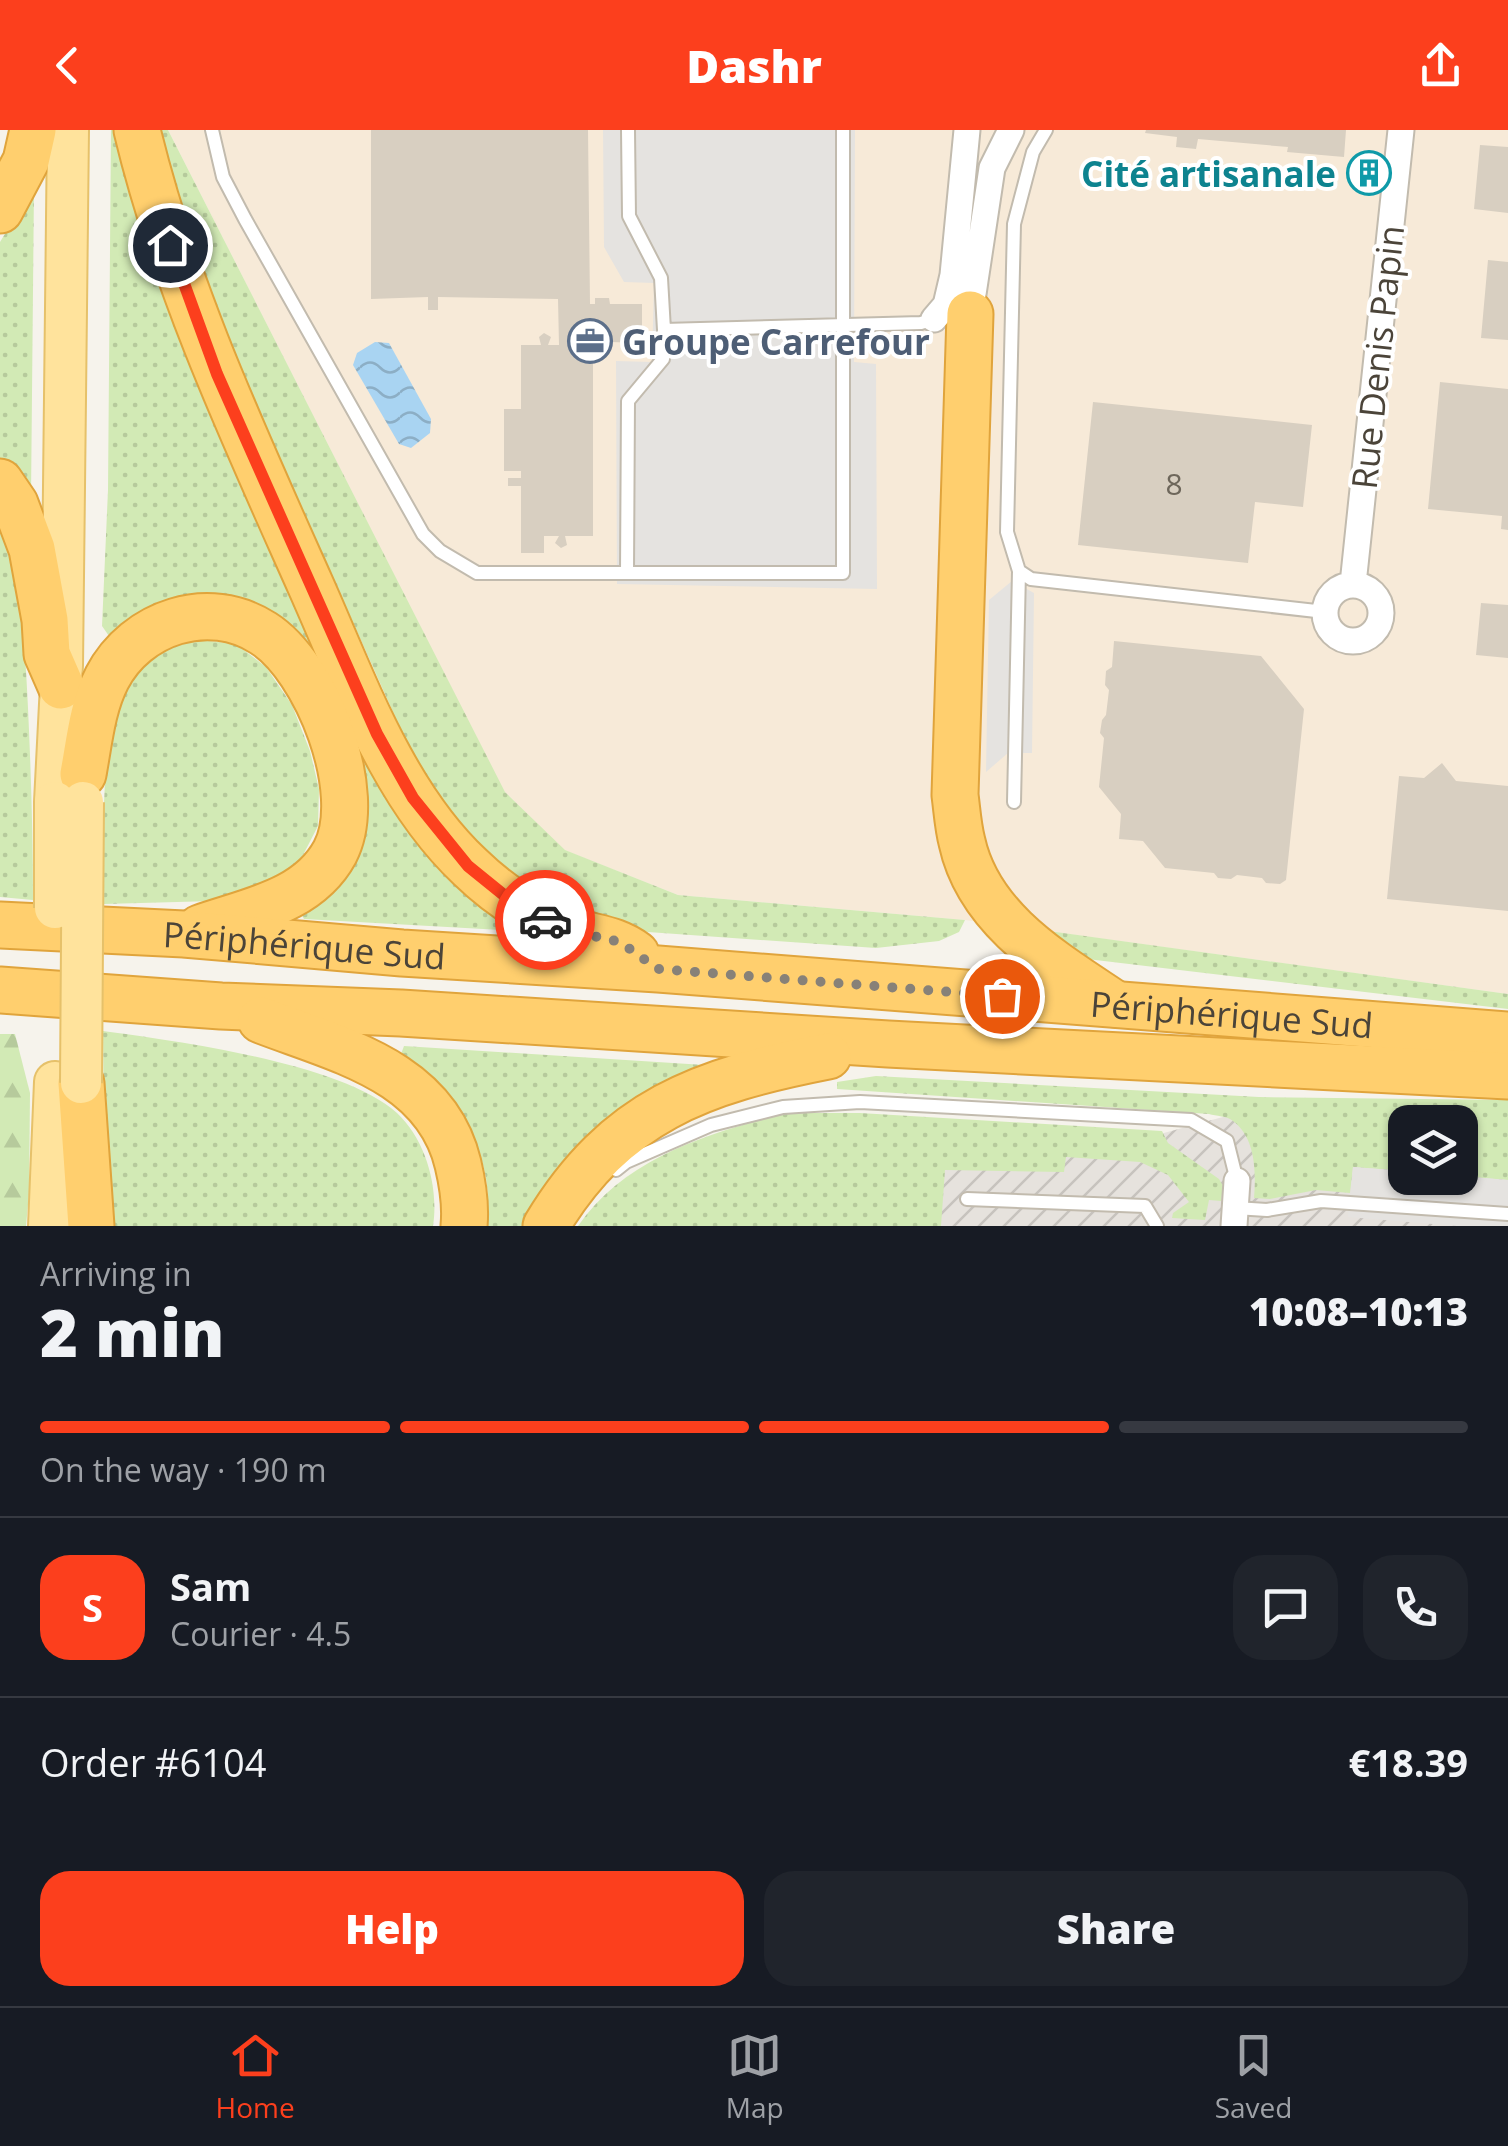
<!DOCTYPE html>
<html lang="en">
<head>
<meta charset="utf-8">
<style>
	body { margin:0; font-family:"Open Sans",sans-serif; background:#20242c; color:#f1f3f6; height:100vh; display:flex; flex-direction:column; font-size:38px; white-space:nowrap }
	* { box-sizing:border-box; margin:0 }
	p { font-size:32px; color:#9ea1a6 }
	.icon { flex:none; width:55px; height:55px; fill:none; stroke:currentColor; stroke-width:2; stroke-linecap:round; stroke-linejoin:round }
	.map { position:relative; height:1096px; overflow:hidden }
	.side { display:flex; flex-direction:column; background:#171b24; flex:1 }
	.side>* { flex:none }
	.fabs { position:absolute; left:1388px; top:975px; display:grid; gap:20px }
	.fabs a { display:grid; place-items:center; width:90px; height:90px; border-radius:20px; background:#171b24; box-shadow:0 2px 8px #0004; font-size:50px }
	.pin { position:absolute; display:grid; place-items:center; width:85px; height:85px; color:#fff; margin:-42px; border:5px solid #fff; border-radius:50%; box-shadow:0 2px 10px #0007 }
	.courier { position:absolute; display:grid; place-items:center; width:100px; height:100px; margin:-50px; border:8px solid #fc3f1d; border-radius:50%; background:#fff; color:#222; box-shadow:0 2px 12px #0007 }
	.summary em { font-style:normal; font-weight:800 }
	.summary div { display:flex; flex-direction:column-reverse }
	.summary { display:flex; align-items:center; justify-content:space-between; height:170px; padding:0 40px }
	h1 { font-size:65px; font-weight:800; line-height:75px }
	.bar { display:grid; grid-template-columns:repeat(4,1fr); gap:15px 10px; align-content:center; height:120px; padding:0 40px }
	.bar i { height:12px; border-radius:8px; background:#363941 }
	.bar .active { background:#fc3f1d }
	.bar p { grid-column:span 4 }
	.line { display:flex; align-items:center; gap:25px; padding:0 40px; border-top:2px solid #363941 }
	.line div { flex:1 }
	.round { display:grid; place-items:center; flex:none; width:105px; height:105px; border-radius:30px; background:#20242c }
	.button { display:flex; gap:20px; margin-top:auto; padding:20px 40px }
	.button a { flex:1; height:115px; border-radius:30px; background:#fc3f1d; color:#fff; font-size:40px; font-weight:800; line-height:115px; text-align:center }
	.button a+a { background:#20242c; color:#f1f3f6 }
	header { display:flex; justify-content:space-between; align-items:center; height:130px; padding:0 40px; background:#fc3f1d; color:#fff; font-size:45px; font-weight:800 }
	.menu { display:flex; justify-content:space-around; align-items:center; height:140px; border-top:2px solid #363941; background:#171b24; font-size:28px; color:#9ea1a6 }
	.menu a { display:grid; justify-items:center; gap:5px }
	.menu .active { color:#fc3f1d }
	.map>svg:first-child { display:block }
</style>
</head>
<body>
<header><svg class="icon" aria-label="back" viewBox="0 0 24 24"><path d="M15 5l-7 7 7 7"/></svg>Dashr<svg class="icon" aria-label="share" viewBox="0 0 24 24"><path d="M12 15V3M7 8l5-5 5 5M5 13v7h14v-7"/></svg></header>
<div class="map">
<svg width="1508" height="1096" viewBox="0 0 1508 1096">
	<defs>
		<pattern id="industrial-furrows" width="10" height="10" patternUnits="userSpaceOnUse" patternTransform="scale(2.5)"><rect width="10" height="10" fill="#e6e2dd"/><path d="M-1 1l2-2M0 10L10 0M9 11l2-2" fill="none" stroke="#c7c3be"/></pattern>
		<pattern id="grass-dots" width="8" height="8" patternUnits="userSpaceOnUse" patternTransform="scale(2.5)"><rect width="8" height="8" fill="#d2eab5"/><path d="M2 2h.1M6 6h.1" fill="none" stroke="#b6ca9c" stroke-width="1.8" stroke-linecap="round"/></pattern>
		<pattern id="forest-firs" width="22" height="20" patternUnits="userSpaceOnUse" patternTransform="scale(2.5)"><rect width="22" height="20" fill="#d2eab5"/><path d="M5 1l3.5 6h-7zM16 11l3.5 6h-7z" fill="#b6ca9c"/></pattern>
		<pattern id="water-waves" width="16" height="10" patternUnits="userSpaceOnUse" patternTransform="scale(2.5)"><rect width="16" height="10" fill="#a9d4f2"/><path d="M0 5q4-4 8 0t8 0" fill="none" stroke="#8caec5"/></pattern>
	</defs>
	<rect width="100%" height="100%" fill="#f6f3ec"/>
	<!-- commercial -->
	<path fill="#f7ead8" d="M168,0H1508V864L965,790L678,765L564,720L504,661Z"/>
	<!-- industrial -->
	<path fill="url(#industrial-furrows)" fill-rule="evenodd" d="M1508,977V1096H606L624,1070L1138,1010L1234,984ZM1405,992H1460V1048H1405Z"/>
	<!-- grass -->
	<path fill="url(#grass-dots)" d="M111,0H117L328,527L518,794L517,801L304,789L301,784L350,725L292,510L109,506L102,496L108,360Z
		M157,0H168L505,662L565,720L678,765L965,790L959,802L939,811L876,818L648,802L588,791L549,777L460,703L422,647L235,228L201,143Z
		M34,56L31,369L0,332V112Z
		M0,389C21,451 25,513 28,578C31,642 33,705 33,770L0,767Z
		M201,510L236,514L266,537L292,575L310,621L319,659L318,696L302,727L281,749L214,771L104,774C105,720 95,574 137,537C156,520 176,515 201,510Z
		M1034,799L1508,864V879L1087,829Z
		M103,901C177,911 342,933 397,983C426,1010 439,1058 433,1096H105Z
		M404,916L720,936L534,1096H486C498,1026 456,962 401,924Z
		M876,946L1259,967L1508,970V1050L1460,1046V992H1405V1041L1353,1037L1350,1063L1316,1060L1270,1069L1254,1068C1256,1043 1256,1008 1233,991C1227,986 1216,986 1209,984L837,959V952Z
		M785,983H860L1162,1001L1168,1013L1219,1049L1223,1056L1221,1071L1209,1070L1205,1090L1172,1088L1173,1083L1189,1072L1168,1045L1140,1032L1066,1027L1064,1042L945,1040L941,1096H578C626,1027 708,1004 785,983Z"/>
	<!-- forest -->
	<path fill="url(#forest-firs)" d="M0,904H15L30,963L29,1064L26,1096H0Z"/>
	<!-- parking -->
	<path fill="#e5e3e0" d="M603,0H855L854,232L876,234L877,459L617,454L616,231L652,232L654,153L624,152L604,117Z
		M1012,451L1034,463L1032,623H1008L986,642L989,470Z
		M1353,1037L1405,1041V1048L1460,1046L1508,1050V1096H1457L1348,1087Z"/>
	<!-- water -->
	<path fill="url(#water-waves)" d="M375,212L389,213L431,289L430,303L411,318L399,314L353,235L357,223Z"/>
	<!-- building -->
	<path fill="#d8cfc1" d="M371,0H588L590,174H595V168H609L610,174H642V213L610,212L609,218H595L593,213V406H565L567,415L561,418L555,413L559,406H544V423H521V356H508V348H521V341H504V279H521V215H541L539,207L544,203L551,207L548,215H559L558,169L438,167V180H428V167L371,169Z
		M1146,0H1346L1344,27L1287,22L1288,17L1198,9L1196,19L1176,17L1177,7L1145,3Z
		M1480,15L1508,17V83L1474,79Z
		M1488,130L1508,132V210L1481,208Z
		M1440,252L1508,259V400L1501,399L1502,386L1428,379Z
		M1093,272L1312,295L1303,377L1255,372L1248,433L1078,415Z
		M1481,473L1508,475V528L1476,525Z
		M1114,511L1261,526L1304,579L1286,750L1280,754L1266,753L1262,748L1237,745L1231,749L1218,748L1214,743L1165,738L1143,711L1119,709L1121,684L1099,657L1104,608L1100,603L1102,590L1106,585L1109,560L1105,555L1106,541L1112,537Z
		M1442,633L1456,651L1508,656V781L1387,769L1399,646L1424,648Z"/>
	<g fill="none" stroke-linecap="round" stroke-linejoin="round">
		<!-- lane casing -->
		<g stroke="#c2bbae" stroke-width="16">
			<path id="lane" d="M212,0L223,47L245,89L423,404L440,421L477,443H843V0
				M1046,0L1033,22L1014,94L1007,402L1019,441L1031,449L1325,482
				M664,200L921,193L934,189
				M627,443L628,271L663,229L664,200L661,148L629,86L628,0
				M1014,672L1019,441
				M616,1040L626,1032L711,995L783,977L860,972L1191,990L1227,1011L1237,1051
				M967,1069L1145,1076L1157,1096
				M1235,1078L1267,1080L1321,1071L1508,1084"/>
		</g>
		<!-- street casing -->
		<g stroke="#c2bbae" stroke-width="29">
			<path id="street" d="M970,184L992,38L1011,0
				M934,189L946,175L953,145L967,0
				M1353,454L1401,0
				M1325 483a28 28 0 1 1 56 0a28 28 0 1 1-56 0Z
				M1234,1096L1237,1051"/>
		</g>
		<!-- primary casing -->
		<g stroke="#e6c16a" stroke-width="44">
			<path id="primary" d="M55,672L62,535L68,0
				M49,1096L55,952"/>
		</g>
		<!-- highway casing -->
		<g stroke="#e0a43c" stroke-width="49">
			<g id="highway">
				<path d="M137,0C175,158 244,306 310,454C353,550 392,664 470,737C502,768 537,790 579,803C601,809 617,810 636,824"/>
				<path d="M0,80L26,31L33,0"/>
				<path d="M970,184L955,665C957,680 958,697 962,712C979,790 1054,833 1115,874"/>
				<path d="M0,352L15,374L32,419L45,490L47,524L61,556"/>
				<path d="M83,644C89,612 92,577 107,548C136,492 209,468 263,503C317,537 366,663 335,722C308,772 248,781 200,798"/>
				<path id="s1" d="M0,795L184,804L402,823L658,839L1508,905"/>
				<path d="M0,860L221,876L401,883L888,914L1508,946"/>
				<path d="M261,890C339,920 436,941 458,1034C463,1055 466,1075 464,1096"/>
				<path d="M81,953L91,1096"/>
				<path d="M546,1096C616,980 701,951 828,926"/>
			</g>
		</g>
		<!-- lane -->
		<use href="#lane" stroke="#fff" stroke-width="12"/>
		<!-- street -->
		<use href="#street" stroke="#fff" stroke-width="25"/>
		<!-- primary -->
		<use href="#primary" stroke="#ffe39c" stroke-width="40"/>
		<!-- highway -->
		<use href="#highway" stroke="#ffcf6e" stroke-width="45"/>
		<!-- primary-bridge casing -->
		<g stroke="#e6c16a" stroke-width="44" stroke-linecap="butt">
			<path id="primary-bridge" d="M55,778V672
				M81,953L83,672"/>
		</g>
		<!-- primary-bridge -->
		<use href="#primary-bridge" stroke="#ffe39c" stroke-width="40"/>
	</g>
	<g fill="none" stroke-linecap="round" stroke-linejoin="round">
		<!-- done -->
		<path stroke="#878178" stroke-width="10" stroke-dasharray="0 18" d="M545,790L580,803L620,812L658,839L1002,866"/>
		<!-- route -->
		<path stroke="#fc3f1d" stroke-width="12" d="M170,115L217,244L377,604L413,668L468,736L526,783L545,790"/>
	</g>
	<!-- icons -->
	<defs>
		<g id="building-ring" transform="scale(2.25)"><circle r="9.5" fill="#fff" stroke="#0f9aa8" stroke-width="1.5"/><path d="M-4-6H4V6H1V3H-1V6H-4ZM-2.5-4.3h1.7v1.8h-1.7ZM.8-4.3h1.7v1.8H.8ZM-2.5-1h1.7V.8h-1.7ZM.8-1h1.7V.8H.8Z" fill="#0f9aa8"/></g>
		<g id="office-ring" transform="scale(2.25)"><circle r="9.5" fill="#fff" stroke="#5c6f8a" stroke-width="1.5"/><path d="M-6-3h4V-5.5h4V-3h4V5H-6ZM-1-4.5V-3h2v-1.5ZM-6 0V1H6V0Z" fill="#5c6f8a"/></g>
	</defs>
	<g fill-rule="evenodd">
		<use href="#building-ring" x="1369" y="43"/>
		<use href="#office-ring" x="590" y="211"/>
	</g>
	<g text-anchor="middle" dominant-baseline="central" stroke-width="8" stroke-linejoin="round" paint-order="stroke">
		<!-- number labels -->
		<g font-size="30" fill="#6e675b">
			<text x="1174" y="353">8</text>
		</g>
		<!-- culture labels -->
		<g font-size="35" font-weight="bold" fill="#0d838f" stroke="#fff" text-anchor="end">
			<text x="1336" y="43">Cité artisanale</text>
		</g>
		<!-- service labels -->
		<g font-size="35" font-weight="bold" fill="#4e5e75" stroke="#fff" text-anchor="start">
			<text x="622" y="211">Groupe Carrefour</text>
		</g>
		<!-- street labels -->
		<g font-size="35" fill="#4b4439" stroke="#fff">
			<text transform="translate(1377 227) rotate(-84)">Rue Denis Papin</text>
			<text stroke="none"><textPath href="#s1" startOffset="305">Périphérique Sud</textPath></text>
			<text stroke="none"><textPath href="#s1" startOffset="1235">Périphérique Sud</textPath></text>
		</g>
	</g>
</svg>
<div class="fabs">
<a><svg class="icon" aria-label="layers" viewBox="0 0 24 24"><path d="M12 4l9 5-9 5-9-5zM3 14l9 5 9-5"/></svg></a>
</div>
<div class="pin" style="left:1002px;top:866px;background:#ea580c"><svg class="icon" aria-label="bag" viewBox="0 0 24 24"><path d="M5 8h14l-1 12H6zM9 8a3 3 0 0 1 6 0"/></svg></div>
<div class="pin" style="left:170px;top:115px;background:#1f2937"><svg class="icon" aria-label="home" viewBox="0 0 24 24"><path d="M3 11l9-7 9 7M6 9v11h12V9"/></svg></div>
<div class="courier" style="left:545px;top:790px"><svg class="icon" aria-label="car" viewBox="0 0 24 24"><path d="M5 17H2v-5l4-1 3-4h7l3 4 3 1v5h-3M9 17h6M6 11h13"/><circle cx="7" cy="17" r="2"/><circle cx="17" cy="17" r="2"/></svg></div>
</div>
<section class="side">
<div class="summary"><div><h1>2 min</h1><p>Arriving in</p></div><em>10:08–10:13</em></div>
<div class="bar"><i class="active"></i><i class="active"></i><i class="active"></i><i></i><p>On the way · 190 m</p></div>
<div class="line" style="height:180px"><b class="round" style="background:#fc3f1d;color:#fff">S</b><div><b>Sam</b><p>Courier · 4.5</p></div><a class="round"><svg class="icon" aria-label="chat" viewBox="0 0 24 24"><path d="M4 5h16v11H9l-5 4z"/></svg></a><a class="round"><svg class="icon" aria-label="phone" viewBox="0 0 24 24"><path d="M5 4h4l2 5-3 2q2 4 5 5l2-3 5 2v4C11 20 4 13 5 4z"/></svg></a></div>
<div class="line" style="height:130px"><div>Order #6104</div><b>€18.39</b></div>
<div class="button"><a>Help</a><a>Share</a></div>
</section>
<nav class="menu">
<a class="active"><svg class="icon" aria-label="home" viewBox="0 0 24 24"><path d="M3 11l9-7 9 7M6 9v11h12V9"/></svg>Home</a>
<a><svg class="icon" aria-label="map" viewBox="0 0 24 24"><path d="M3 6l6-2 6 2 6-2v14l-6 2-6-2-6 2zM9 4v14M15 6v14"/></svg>Map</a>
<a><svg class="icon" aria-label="saved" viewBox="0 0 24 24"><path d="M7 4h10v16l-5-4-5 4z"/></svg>Saved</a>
</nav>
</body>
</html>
